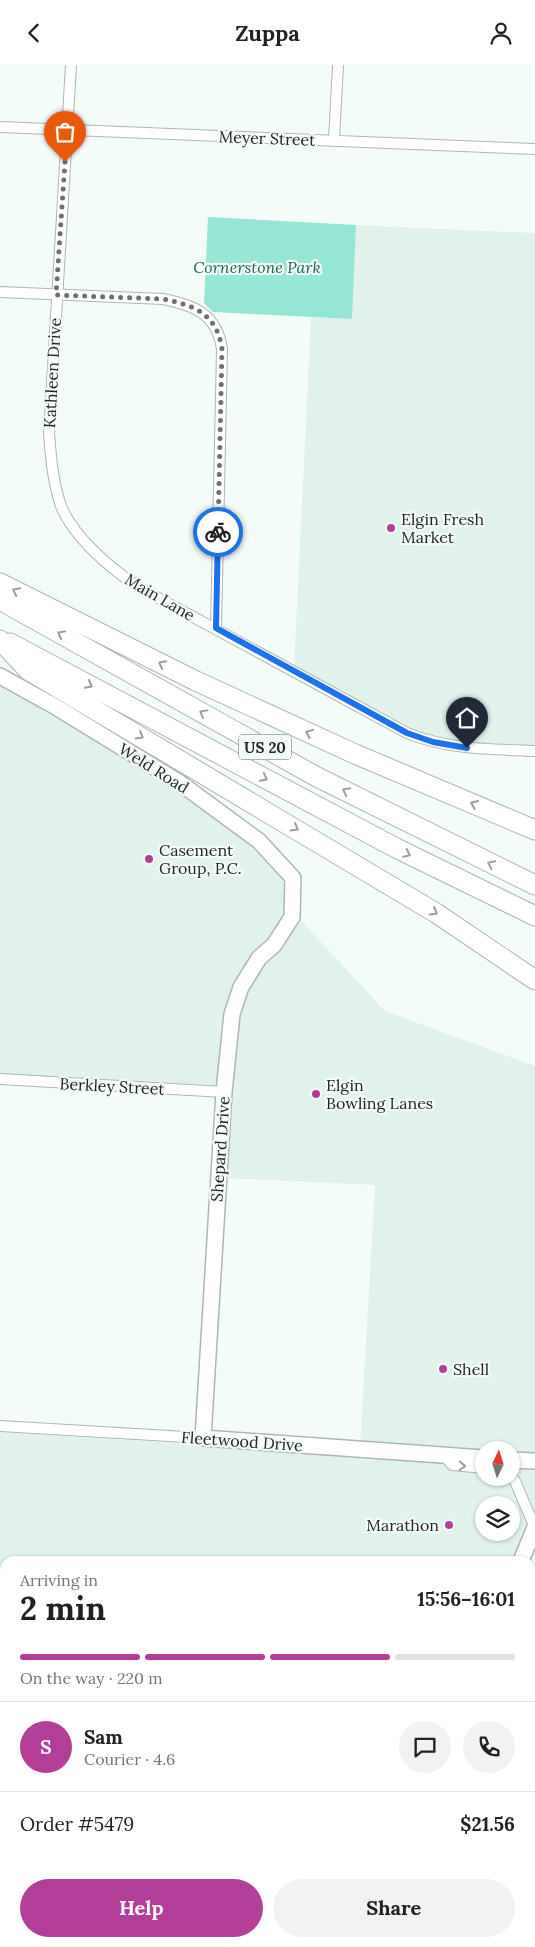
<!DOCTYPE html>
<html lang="en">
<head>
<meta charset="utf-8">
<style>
	body { margin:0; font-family:Lora,serif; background:#f2f2f2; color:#202124; height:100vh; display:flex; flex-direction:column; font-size:19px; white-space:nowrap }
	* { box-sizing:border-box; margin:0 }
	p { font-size:16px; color:#757577 }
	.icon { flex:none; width:28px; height:28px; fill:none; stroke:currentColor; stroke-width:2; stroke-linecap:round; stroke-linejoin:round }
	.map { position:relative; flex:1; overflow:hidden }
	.sheet { position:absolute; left:0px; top:1491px; width:535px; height:391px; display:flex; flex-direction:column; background:#fff; border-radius:15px 15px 0 0; box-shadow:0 1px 4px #0004 }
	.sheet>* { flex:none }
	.needle { width:32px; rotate:4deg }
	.buttons { position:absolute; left:475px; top:1376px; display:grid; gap:10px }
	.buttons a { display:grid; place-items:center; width:45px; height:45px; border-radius:50%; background:#fff; box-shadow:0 1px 4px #0004; font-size:25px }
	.pin { position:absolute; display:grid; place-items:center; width:42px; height:42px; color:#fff; margin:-51px -21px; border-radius:50% 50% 50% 0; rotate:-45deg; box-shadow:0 0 5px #0007 }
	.pin .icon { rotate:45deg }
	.courier { position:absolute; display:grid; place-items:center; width:50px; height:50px; margin:-25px; border:4px solid #1a73e8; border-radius:50%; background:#fff; color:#222; box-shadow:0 1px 6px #0007 }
	.summary em { font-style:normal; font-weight:700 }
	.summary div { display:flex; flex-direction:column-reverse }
	.summary { display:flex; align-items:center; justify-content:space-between; height:85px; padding:0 20px }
	h1 { font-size:32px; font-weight:700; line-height:38px }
	.bar { display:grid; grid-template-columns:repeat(4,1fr); gap:8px 5px; align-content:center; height:60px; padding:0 20px }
	.bar i { height:6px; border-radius:4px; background:#e0e0e0 }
	.bar .selected { background:#b23e97 }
	.bar p { grid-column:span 4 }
	.line { display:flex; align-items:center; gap:12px; padding:0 20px; border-top:1px solid #e0e0e0 }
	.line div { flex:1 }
	.round { display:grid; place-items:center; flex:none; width:52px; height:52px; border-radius:26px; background:#f2f2f2 }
	.button { display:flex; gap:10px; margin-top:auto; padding:10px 20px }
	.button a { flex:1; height:58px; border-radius:30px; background:#b23e97; color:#fff; font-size:20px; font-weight:700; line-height:58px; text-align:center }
	.button a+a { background:#f2f2f2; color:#202124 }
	header { display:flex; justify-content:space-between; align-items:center; height:65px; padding:0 20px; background:#fff; font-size:22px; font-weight:700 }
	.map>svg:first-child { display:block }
</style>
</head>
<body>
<header><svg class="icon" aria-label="back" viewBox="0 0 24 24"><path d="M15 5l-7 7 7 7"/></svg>Zuppa<svg class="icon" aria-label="person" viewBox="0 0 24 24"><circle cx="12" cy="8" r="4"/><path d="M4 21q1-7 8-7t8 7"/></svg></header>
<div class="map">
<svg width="535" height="1882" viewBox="0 0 535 1882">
	<defs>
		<pattern id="grass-dots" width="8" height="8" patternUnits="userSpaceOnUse" patternTransform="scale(1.25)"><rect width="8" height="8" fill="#95e6d4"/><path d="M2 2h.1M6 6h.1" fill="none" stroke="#80c5b6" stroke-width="1.8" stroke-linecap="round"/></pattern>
	</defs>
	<rect width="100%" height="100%" fill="#f4fcfa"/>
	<!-- built -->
	<path fill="#e1f2ed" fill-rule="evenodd" d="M356,160L535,168V682L471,680L419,669L294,603L311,252L351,254Z
		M0,616L170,716L255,778L289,814L288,850L251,899L221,1024L0,1011Z
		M296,850L385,946L535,1001V1394L511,1392V1385H484V1390L360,1383L375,1120L223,1113L233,967L245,923Z
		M0,1367L484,1397V1412H511V1399L535,1400V1457L519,1496H5V1848L0,1851ZM484,1440H511V1468H484Z"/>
	<!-- grass -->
	<path fill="url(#grass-dots)" d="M535,1821V1882H424V1878H530V1823Z"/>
	<!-- park -->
	<path fill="#95e6d4" d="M208,152L356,160L352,254L213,247L204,238Z
		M5,1842V1878H382L381,1882H0V1846Z"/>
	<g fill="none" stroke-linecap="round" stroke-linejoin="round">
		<!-- street casing -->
		<g stroke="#aeb5b3" stroke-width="12">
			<path id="street" d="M71,0L49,369C51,393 53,418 61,441C74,473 111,504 140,523L407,668C449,685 491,684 535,686
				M0,62L535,84
				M334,75L338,0
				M0,227L163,234C194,240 217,249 222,284L216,563
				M0,1014L224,1027
				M0,1361L203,1373
				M444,1390L452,1400L484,1403
				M511,1412L515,1416L535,1463
				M0,1531L5,1532
				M0,1594L5,1589
				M0,1641L5,1648
				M530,1803L535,1801
				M0,1830L5,1826"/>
		</g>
		<!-- secondary casing -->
		<g stroke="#aeb5b3" stroke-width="18">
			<path id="secondary" d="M0,611L56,642L180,718L259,776L293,813L292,852L274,880L259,893L256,898L241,922L232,949L224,1027L203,1373L484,1393
				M511,1395L535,1396
				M521,1496L535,1462
				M398,1882L400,1878"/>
		</g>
		<!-- highway casing -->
		<g stroke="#aeb5b3" stroke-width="21">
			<path id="highway" d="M0,518L196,616L355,689L535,765
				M0,535L317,712L535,820
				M0,575L28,605L436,848L535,915
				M10,578L396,783L535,851"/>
		</g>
		<!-- street -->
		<use href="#street" stroke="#fff" stroke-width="10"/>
		<!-- secondary -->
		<use href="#secondary" stroke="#fff" stroke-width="15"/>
		<!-- highway -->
		<use href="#highway" stroke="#fff" stroke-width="19"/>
	</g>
	<!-- one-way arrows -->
	<defs><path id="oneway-chevron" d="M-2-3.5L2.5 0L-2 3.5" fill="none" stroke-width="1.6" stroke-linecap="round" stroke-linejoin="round" transform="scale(1.25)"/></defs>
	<g stroke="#9c9d9c">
		<use href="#oneway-chevron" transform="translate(16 526) rotate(-153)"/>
		<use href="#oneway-chevron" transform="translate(61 569) rotate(-151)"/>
		<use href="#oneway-chevron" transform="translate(162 599) rotate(-153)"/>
		<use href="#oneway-chevron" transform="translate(89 620) rotate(28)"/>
		<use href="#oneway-chevron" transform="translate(203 648) rotate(-151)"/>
		<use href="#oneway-chevron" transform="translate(309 668) rotate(-155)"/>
		<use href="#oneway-chevron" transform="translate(140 671) rotate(31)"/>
		<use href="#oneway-chevron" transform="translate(264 713) rotate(28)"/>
		<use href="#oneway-chevron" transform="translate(346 726) rotate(-153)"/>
		<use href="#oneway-chevron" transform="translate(474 739) rotate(-157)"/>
		<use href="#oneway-chevron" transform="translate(295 763) rotate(31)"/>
		<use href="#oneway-chevron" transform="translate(407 789) rotate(26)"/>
		<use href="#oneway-chevron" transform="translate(491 799) rotate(-154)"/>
		<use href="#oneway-chevron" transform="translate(434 847) rotate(32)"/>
		<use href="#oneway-chevron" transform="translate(462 1401) rotate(2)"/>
	</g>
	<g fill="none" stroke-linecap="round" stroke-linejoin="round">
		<!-- done -->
		<path stroke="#6c706f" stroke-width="5" stroke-dasharray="0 9" d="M65,97L56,230L163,234C194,240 217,249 222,284L218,467"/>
		<!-- route -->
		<path stroke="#1a73e8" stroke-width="6" d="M218,467L216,563L407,668L433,677L467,683"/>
	</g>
	<!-- markers -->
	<g fill="#b23e97" stroke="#f4fcfa" stroke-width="2">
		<circle cx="391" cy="463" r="5"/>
		<circle cx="149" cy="794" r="5"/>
		<circle cx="316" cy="1029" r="5"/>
		<circle cx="443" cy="1304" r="5"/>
		<circle cx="449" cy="1460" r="5"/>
	</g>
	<g text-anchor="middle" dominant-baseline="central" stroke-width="4.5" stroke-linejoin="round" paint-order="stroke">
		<!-- shield labels -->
		<rect fill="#f4fcfa" stroke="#616664" stroke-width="1" x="239" y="669.5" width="52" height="25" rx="4"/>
		<g font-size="15" font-weight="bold" fill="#222524">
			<text x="265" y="682">US 20</text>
		</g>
		<!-- street labels -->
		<g font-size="16" fill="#222524" stroke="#f4fcfa">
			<text transform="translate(267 73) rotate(2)">Meyer Street</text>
			<text transform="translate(52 308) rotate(-87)">Kathleen Drive</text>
			<text transform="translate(160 532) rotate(30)">Main Lane</text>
			<text transform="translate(154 703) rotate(32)">Weld Road</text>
			<text transform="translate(112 1021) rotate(3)">Berkley Street</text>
			<text transform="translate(220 1084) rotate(-86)">Shepard Drive</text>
			<text transform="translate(242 1376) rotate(4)">Fleetwood Drive</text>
		</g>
		<!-- park labels -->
		<g font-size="16" font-style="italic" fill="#1f6458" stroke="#f4fcfa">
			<text x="257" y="202">Cornerstone Park</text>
		</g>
		<!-- poi labels -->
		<g font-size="16" fill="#222524" stroke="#f4fcfa" text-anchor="start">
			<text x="401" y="454">Elgin Fresh<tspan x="401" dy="18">Market</tspan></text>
			<text x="159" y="785">Casement<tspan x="159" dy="18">Group, P.C.</tspan></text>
			<text x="326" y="1020">Elgin<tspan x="326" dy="18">Bowling Lanes</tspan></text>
			<text x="453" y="1304">Shell</text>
			<text x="439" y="1460" text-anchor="end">Marathon</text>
		</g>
	</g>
</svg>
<div class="buttons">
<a><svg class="needle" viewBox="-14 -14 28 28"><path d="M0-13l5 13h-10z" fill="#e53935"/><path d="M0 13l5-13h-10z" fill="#757577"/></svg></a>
<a><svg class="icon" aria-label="layers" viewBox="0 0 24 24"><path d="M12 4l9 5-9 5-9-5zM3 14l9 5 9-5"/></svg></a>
</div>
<div class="pin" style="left:65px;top:97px;background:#ea580c"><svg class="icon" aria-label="bag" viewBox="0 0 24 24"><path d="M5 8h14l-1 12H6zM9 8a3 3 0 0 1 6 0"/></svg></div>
<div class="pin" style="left:467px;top:683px;background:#1f2937"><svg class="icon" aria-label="home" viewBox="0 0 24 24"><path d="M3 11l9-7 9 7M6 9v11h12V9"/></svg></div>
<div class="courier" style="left:218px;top:467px"><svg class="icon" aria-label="bike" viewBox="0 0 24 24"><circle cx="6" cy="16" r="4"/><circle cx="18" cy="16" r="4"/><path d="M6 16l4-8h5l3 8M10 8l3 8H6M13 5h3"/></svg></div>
<section class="sheet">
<div class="summary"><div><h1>2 min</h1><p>Arriving in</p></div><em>15:56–16:01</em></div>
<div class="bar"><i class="selected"></i><i class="selected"></i><i class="selected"></i><i></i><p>On the way · 220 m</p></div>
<div class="line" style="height:90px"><b class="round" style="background:#b23e97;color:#fff">S</b><div><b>Sam</b><p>Courier · 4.6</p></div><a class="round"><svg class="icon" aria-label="chat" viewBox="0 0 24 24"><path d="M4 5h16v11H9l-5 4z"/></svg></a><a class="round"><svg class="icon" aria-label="phone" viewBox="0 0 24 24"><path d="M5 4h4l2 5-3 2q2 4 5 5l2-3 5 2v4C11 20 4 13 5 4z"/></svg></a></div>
<div class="line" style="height:65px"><div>Order #5479</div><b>$21.56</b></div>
<div class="button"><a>Help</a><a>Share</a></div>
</section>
</div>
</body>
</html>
